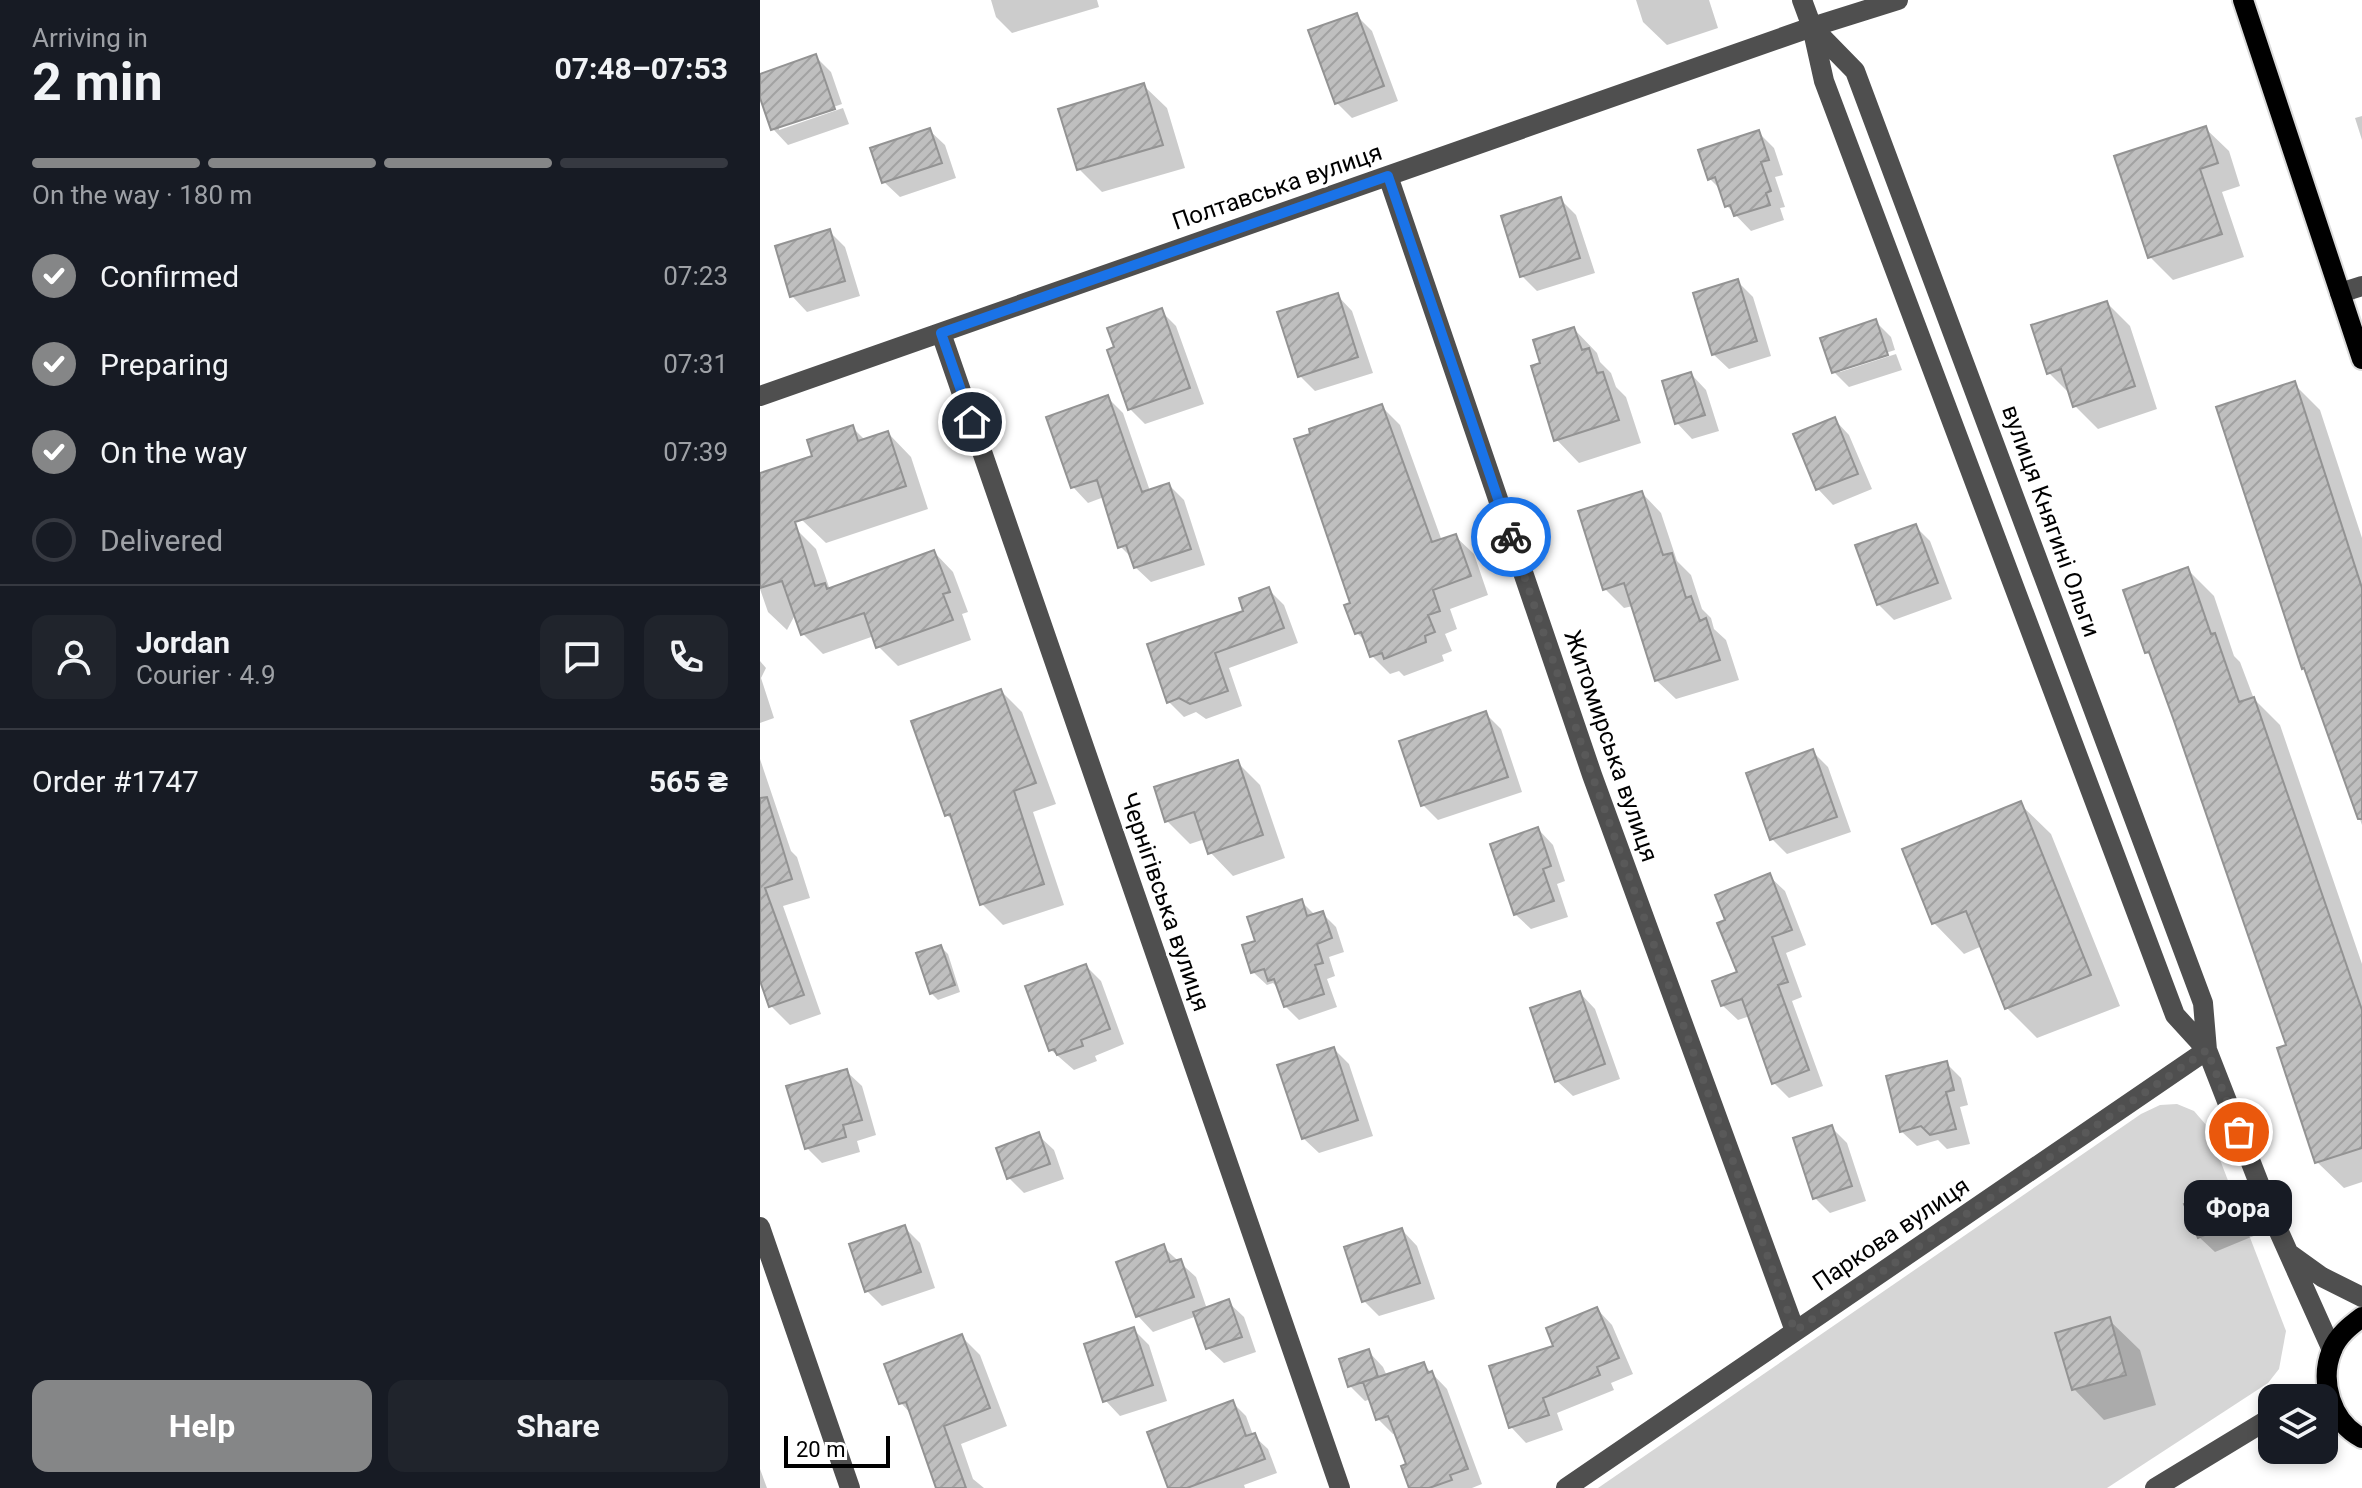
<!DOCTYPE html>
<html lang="en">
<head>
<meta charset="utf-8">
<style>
	body { margin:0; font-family:Roboto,sans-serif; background:#20242c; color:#f1f3f6; height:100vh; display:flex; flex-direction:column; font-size:30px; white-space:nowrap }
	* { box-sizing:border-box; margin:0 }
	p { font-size:26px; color:#9ea1a6 }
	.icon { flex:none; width:44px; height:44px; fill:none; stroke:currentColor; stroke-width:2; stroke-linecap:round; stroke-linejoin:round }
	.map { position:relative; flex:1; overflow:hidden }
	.side { display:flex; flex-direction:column; background:#171b24; width:760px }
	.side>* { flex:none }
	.controls { position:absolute; left:1498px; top:1384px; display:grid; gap:16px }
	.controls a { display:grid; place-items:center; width:80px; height:80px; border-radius:16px; background:#171b24; box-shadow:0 4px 12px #0003; font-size:40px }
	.scale { position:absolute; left:24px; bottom:20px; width:106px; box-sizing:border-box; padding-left:8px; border:4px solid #000; border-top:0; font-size:22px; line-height:28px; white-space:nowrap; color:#000; -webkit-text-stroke:6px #fff; paint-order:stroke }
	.pin { position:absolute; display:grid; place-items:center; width:68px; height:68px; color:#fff; margin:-34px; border:4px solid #fff; border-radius:50%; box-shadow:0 2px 8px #0007 }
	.courier { position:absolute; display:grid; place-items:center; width:80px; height:80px; margin:-40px; border:6px solid #1a73e8; border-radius:50%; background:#fff; color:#222; box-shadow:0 2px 10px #0007 }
	.bubble { position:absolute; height:56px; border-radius:16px; background:#171b24; box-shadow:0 4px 12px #0003; font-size:26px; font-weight:700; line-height:56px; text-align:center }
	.overview em { font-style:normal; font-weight:700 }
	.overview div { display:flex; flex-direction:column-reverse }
	.overview { display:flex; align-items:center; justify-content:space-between; height:136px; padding:0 32px }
	h1 { font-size:52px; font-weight:700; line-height:60px }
	.bar { display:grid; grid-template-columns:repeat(4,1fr); gap:12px 8px; align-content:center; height:96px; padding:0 32px }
	.bar i { height:10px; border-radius:6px; background:#363941 }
	.bar .active { background:#858687 }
	.bar p { grid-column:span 4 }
	.line { display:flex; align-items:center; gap:20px; padding:0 32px; border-top:2px solid #363941 }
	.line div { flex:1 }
	.round { display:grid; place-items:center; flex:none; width:84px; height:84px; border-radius:16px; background:#20242c }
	ol { padding:0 32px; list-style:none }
	li { display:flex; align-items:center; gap:24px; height:88px }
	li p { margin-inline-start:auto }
	li .icon { padding:8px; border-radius:50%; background:#858687; color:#fff; stroke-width:4 }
	li:last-child { color:#9ea1a6 }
	li i { width:44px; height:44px; border:4px solid #363941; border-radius:50% }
	.action { display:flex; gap:16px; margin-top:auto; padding:16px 32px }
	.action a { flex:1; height:92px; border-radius:16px; background:#858687; color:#fff; font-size:32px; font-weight:700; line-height:92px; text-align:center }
	.action a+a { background:#20242c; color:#f1f3f6 }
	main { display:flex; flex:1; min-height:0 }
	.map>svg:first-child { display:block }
</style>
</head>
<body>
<main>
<section class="side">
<div class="overview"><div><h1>2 min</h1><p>Arriving in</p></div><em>07:48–07:53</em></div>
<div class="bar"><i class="active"></i><i class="active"></i><i class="active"></i><i></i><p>On the way · 180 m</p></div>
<ol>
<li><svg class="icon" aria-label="check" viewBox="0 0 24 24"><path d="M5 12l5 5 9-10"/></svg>Confirmed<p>07:23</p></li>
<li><svg class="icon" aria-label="check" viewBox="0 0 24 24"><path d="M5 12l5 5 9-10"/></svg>Preparing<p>07:31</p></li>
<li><svg class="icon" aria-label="check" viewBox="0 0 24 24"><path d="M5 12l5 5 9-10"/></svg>On the way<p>07:39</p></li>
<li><i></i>Delivered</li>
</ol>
<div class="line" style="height:144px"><a class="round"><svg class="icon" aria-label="person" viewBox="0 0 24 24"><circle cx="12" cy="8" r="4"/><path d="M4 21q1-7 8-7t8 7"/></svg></a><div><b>Jordan</b><p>Courier · 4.9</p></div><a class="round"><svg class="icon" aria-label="chat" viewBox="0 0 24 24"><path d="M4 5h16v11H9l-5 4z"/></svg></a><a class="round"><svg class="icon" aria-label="phone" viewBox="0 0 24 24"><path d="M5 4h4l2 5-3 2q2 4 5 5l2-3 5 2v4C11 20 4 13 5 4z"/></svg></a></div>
<div class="line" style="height:104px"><div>Order #1747</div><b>565 ₴</b></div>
<div class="action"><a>Help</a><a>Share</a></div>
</section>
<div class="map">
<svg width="1602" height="1488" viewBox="0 0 1602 1488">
	<defs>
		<pattern id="building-hatch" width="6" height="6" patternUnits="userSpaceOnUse" patternTransform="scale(2)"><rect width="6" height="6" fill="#bfbfbf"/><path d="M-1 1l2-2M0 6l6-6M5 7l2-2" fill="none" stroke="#a2a2a2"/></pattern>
	</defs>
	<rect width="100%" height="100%" fill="#fff"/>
	<!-- park -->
	<path fill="#d6d6d6" d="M1417,1104L1434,1111L1447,1126L1526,1331L1519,1369L1508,1383L1347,1488H838L1381,1114L1400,1105Z"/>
	<!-- shadow -->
	<path fill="#0003" d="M231,0H337L339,7L252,33L236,17Z
		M876,0H949L958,28L907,45L883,22Z
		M596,15L612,31L638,101L592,118L577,103Z
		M56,57L71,72L82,104L19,126V130L83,108L89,124L28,145L13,129L0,92V76Z
		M383,85L407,108L425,168L342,192L319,169Z
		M1602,116V140L1595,118Z
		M1445,128L1469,151L1480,186L1462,192L1484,257L1413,280L1390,257Z
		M169,130L185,145L196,178L140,197L124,182Z
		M999,133L1014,148L1023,175L1015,177L1025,207L1020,208L1024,220L991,231L967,206L962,191L950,179Z
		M800,199L816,215L835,273L777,291L762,276Z
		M70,232L85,247L100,296L47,312L32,296Z
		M977,281L993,297L1011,356L969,369L953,354Z
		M577,295L592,311L613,373L555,391L540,376Z
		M1347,303L1370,326L1397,409L1338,429L1315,406L1312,396L1289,373Z
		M401,311L416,326L444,404L385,424L370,409Z
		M1115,321L1131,337L1135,350L1080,368V372L1136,354L1142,370L1089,387L1074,372Z
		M814,329L837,353L840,362L851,373L856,387L866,397L881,443L819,463L796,439L783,365Z
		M931,374L946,390L959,431L932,439L917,423Z
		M1534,384L1560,410L1602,538V825L1548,672L1543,668Z
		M348,398L363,413L390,491L409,485L424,500L445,565L391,582L375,567L373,559L360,546L344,497L328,503L313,487Z
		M622,407L640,425L682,541L695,536L714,554L728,595L690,609L697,629L685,634L692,651L682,655L684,661L644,676L639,671L630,674L612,656L608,644L597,633L593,604Z
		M1074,419L1089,435L1112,489L1073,505L1058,489Z
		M92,427L106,441L128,433L151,457L168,509L66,543L42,520L54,458Z
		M882,493L901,513L917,561L931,575L942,609L951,618L954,629L966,640L979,680L916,699L896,680L873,606L864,608L845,589Z
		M1155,526L1170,541L1192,599L1134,620L1118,604Z
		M36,529L56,549L70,590L174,552L193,572L208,612L202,614L211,640L138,666L118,646L114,636L63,654L43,634L36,613L27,630L8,612L0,589V543Z
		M1428,570L1454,596L1474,656L1480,662L1494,699L1520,725L1602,964V1182L1584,1188L1557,1162L1528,1047L1393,659L1387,652Z
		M509,590L524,605L538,643L469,668L482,706L446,719L436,712L424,717L409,702L486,612Z
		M0,661L6,668L1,678L14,718L0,723Z
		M241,691L262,712L296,804L273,812L304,905L243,925L222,904L196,824L187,815Z
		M726,714L741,729L762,792L678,820L663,805Z
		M1053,752L1068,767L1091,832L1027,854L1012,839Z
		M0,759L31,851L37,857L50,898L23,906L61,1014L30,1025L11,1006L0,975Z
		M477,762L500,785L525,858L473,876L450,852L445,839L430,844L407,821Z
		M1260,804L1291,834L1360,1006L1277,1038L1247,1008L1222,946L1204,954L1174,923Z
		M778,829L793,845L805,881L797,884L808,917L771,929L755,914Z
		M1009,876L1025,891L1046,945L1026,953L1042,997L1032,1001L1063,1086L1029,1098L1014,1083L990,1016L978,1020L962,1005L979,973L968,921Z
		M541,901L555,915L562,913L576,927L584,952L569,957L575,976L567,979L577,1007L539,1020L525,1006L520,990L513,983L507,985L493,972L498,942Z
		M181,947L188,954L200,992L178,1000L171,993Z
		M326,966L341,981L364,1044L335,1056L337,1061L314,1070L291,1050Z
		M820,993L835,1009L860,1079L813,1096L797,1081Z
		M574,1049L589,1064L613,1136L559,1153L543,1138Z
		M1186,1063L1201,1078L1208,1105L1200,1107L1210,1144L1187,1149L1178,1140L1157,1146L1141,1131Z
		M86,1071L102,1086L116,1135L97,1141L100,1152L62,1163L47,1148Z
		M1071,1127L1087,1143L1106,1201L1070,1213L1055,1198Z
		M278,1135L294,1150L304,1179L264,1193L249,1178Z
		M1468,1188L1483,1204L1496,1235L1455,1252L1439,1237Z
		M144,1227L160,1243L175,1288L122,1306L107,1291Z
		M642,1230L657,1246L675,1299L619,1316L604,1301Z
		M403,1247L436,1277L447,1309L468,1302L484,1317L496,1352L464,1363L448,1348L437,1316L393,1332L378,1316Z
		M837,1309L852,1325L873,1374L851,1383L854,1390L797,1413L803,1430L766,1443L751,1427L796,1348Z
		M1349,1320L1380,1350L1396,1405L1344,1420L1314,1389Z
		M374,1330L389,1345L407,1401L360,1416L345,1400Z
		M202,1337L220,1355L247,1426L201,1444L213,1479L224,1488H178L152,1415L141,1403Z
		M608,1351L623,1367L627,1376L663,1364L687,1389L722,1484L712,1488H657L636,1433L633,1434L618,1419L611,1399L605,1401L590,1386Z
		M472,1402L486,1416L493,1435L508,1449L517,1473L484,1485L485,1488H410Z
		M0,1469L7,1488H0Z"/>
	<!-- building -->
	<path fill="url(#building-hatch)" stroke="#939393" stroke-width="2" d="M597,13L624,86L575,104L548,30Z
		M56,54L75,109L11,130L0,98V74Z
		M384,83L403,145L317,170L298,109Z
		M1446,126L1458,163L1440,169L1462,234L1388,258L1354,156Z
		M170,128L182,163L122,183L110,148Z
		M999,130L1009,160L1001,162L1011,191L1006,193L1010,205L974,216L970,205L965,207L955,177L948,180L938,150Z
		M801,197L820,258L760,277L741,216Z
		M70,229L85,281L30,297L15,246Z
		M978,279L997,341L952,355L933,293Z
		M578,293L598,357L538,377L517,312Z
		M1347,301L1375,386L1313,407L1301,369L1287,374L1271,325Z
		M402,308L430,388L368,410L347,350L354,347L347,328Z
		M1116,319L1128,355L1072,373L1060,338Z
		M814,327L822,350L829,348L837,373L843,372L859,420L794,441L771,366L780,363L773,340Z
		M931,372L945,415L915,424L902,381Z
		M1535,381L1602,588V819H1598L1544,668L1542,669L1456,407Z
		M348,395L382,492L409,483L431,549L374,568L366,545L358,548L337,480L311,488L286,417Z
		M622,404L672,542L696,534L711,576L673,590L680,611L668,615L675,632L665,636L666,642L624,659L622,653L610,657L601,632L595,634L584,605L590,603L534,439L550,434L549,429Z
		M1075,417L1098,474L1056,490L1033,434Z
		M93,425L98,441L128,431L146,486L35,522L55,586L65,583L67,589L174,550L190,592L183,594L193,620L116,648L104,613L41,635L22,581L0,588V473L52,456L47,440Z
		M882,491L903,555L912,553L926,598L931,596L940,621L946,618L960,660L895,681L864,583L843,590L818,511Z
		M1156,524L1178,583L1117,605L1095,545Z
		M1428,567L1451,634L1455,633L1479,702L1494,697L1602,1010V1148L1555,1163L1517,1048L1526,1045L1413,718L1389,652L1385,653L1363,590Z
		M509,587L524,628L455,653L468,691L430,704L419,698L407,703L387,644L483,611L479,598Z
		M241,689L276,783L254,791L284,884L220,905L190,814L185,816L151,721Z
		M726,711L748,777L661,806L639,741Z
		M1053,749L1077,817L1010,840L986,773Z
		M478,760L503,835L448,854L434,812L405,822L394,787Z
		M7,797L32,879L5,888L44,995L9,1007L0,981V798Z
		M1261,801L1331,975L1245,1009L1206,911L1172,924L1142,849Z
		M778,827L791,866L783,869L794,901L754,915L730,844Z
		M1010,873L1032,930L1012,937L1028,982L1018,985L1049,1070L1012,1084L982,999L961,1006L952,981L977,972L957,923L965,920L955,895Z
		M542,899L547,916L563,911L572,938L557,944L563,963L555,965L564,994L524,1007L514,979L508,981L504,969L491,973L482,945L495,941L487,917Z
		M181,945L195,985L170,994L156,953Z
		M326,964L350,1029L321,1040L323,1046L297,1055L294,1049L289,1051L265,986Z
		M820,991L845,1064L795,1082L770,1008Z
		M574,1047L598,1120L542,1139L517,1065Z
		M1187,1061L1194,1090L1186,1092L1196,1129L1170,1135L1161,1126L1140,1132L1126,1076Z
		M87,1069L102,1120L83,1125L86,1137L45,1149L26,1086Z
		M1072,1125L1092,1186L1053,1199L1033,1138Z
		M279,1132L290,1164L247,1179L236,1148Z
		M1468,1186L1482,1219L1438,1238L1424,1204Z
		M145,1225L161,1272L105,1292L89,1244Z
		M642,1228L660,1283L602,1302L584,1247Z
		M404,1244L410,1262L421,1259L434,1297L376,1317L356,1262Z
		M469,1299L482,1337L446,1349L433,1312Z
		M837,1307L859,1358L837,1367L840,1375L783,1398L789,1415L749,1428L729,1366L793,1346L786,1328Z
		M1350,1317L1366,1375L1312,1390L1295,1333Z
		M374,1327L393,1385L343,1402L324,1344Z
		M202,1334L230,1408L184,1426L206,1488H176L146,1402L139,1404L124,1364Z
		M609,1349L618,1377L588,1387L579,1359Z
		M664,1362L668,1373L672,1371L708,1469L690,1475L692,1480L669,1488H649L641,1466L646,1464L628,1416L616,1420L603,1382Z
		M473,1400L486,1436L495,1433L505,1459L427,1488H408L387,1432Z"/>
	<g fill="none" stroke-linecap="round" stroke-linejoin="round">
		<!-- major casing -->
		<g stroke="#dbdbdb" stroke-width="24">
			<path id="major" d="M1483,0L1602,359
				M1602,1317C1590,1326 1578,1335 1572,1350C1559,1381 1571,1422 1602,1438"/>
		</g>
		<!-- minor -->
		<path stroke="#4f4f4f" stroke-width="20" d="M1042,0L1052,27L1064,81L1415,1015L1447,1050
			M1052,27L1095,71L1443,1003L1447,1050L1511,1214L1572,1350
			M628,176L832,775L1035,1331
			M1580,293L1602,286
			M181,333L580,1488
			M0,396L1052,27L1138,0
			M0,1227L90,1488
			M1530,1254L1562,1277L1602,1297
			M806,1488L1447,1050
			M1395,1488L1512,1417"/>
		<!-- major -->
		<use href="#major" stroke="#000" stroke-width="20"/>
	</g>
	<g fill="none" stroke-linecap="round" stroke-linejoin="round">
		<!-- done -->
		<path stroke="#595959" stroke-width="8" stroke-dasharray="0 14.4" d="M751,537L832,775L1035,1331L1447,1050L1479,1132"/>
		<!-- route -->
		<path stroke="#1a73e8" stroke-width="10" d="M212,422L181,333L628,176L751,537"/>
	</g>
	<g text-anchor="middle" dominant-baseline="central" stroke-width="6" stroke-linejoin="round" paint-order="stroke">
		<!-- street labels -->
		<g font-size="24" fill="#000" stroke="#fff">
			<text transform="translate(517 187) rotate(-19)">Полтавська вулиця</text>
			<text transform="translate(1291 521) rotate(70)">вулиця Княгині Ольги</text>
			<text transform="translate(851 746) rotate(71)">Житомирська вулиця</text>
			<text transform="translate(405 902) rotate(71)">Чернігівська вулиця</text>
			<text transform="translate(1131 1234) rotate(-34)">Паркова вулиця</text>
		</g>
	</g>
</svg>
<div class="controls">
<a><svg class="icon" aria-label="layers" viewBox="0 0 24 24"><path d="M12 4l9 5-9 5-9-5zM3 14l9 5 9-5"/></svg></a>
</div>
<div class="scale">20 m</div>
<div class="pin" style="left:1479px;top:1132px;background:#ea580c"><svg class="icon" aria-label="bag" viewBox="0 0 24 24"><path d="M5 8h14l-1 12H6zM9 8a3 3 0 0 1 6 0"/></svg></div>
<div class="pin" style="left:212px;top:422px;background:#1f2937"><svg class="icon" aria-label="home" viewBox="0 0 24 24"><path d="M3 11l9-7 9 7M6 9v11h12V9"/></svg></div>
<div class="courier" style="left:751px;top:537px"><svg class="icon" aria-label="bike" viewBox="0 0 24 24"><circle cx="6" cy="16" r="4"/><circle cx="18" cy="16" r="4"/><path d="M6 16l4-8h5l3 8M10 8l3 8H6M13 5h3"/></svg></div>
<div class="bubble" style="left:1424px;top:1180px;width:108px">Фора</div>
</div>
</main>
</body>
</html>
